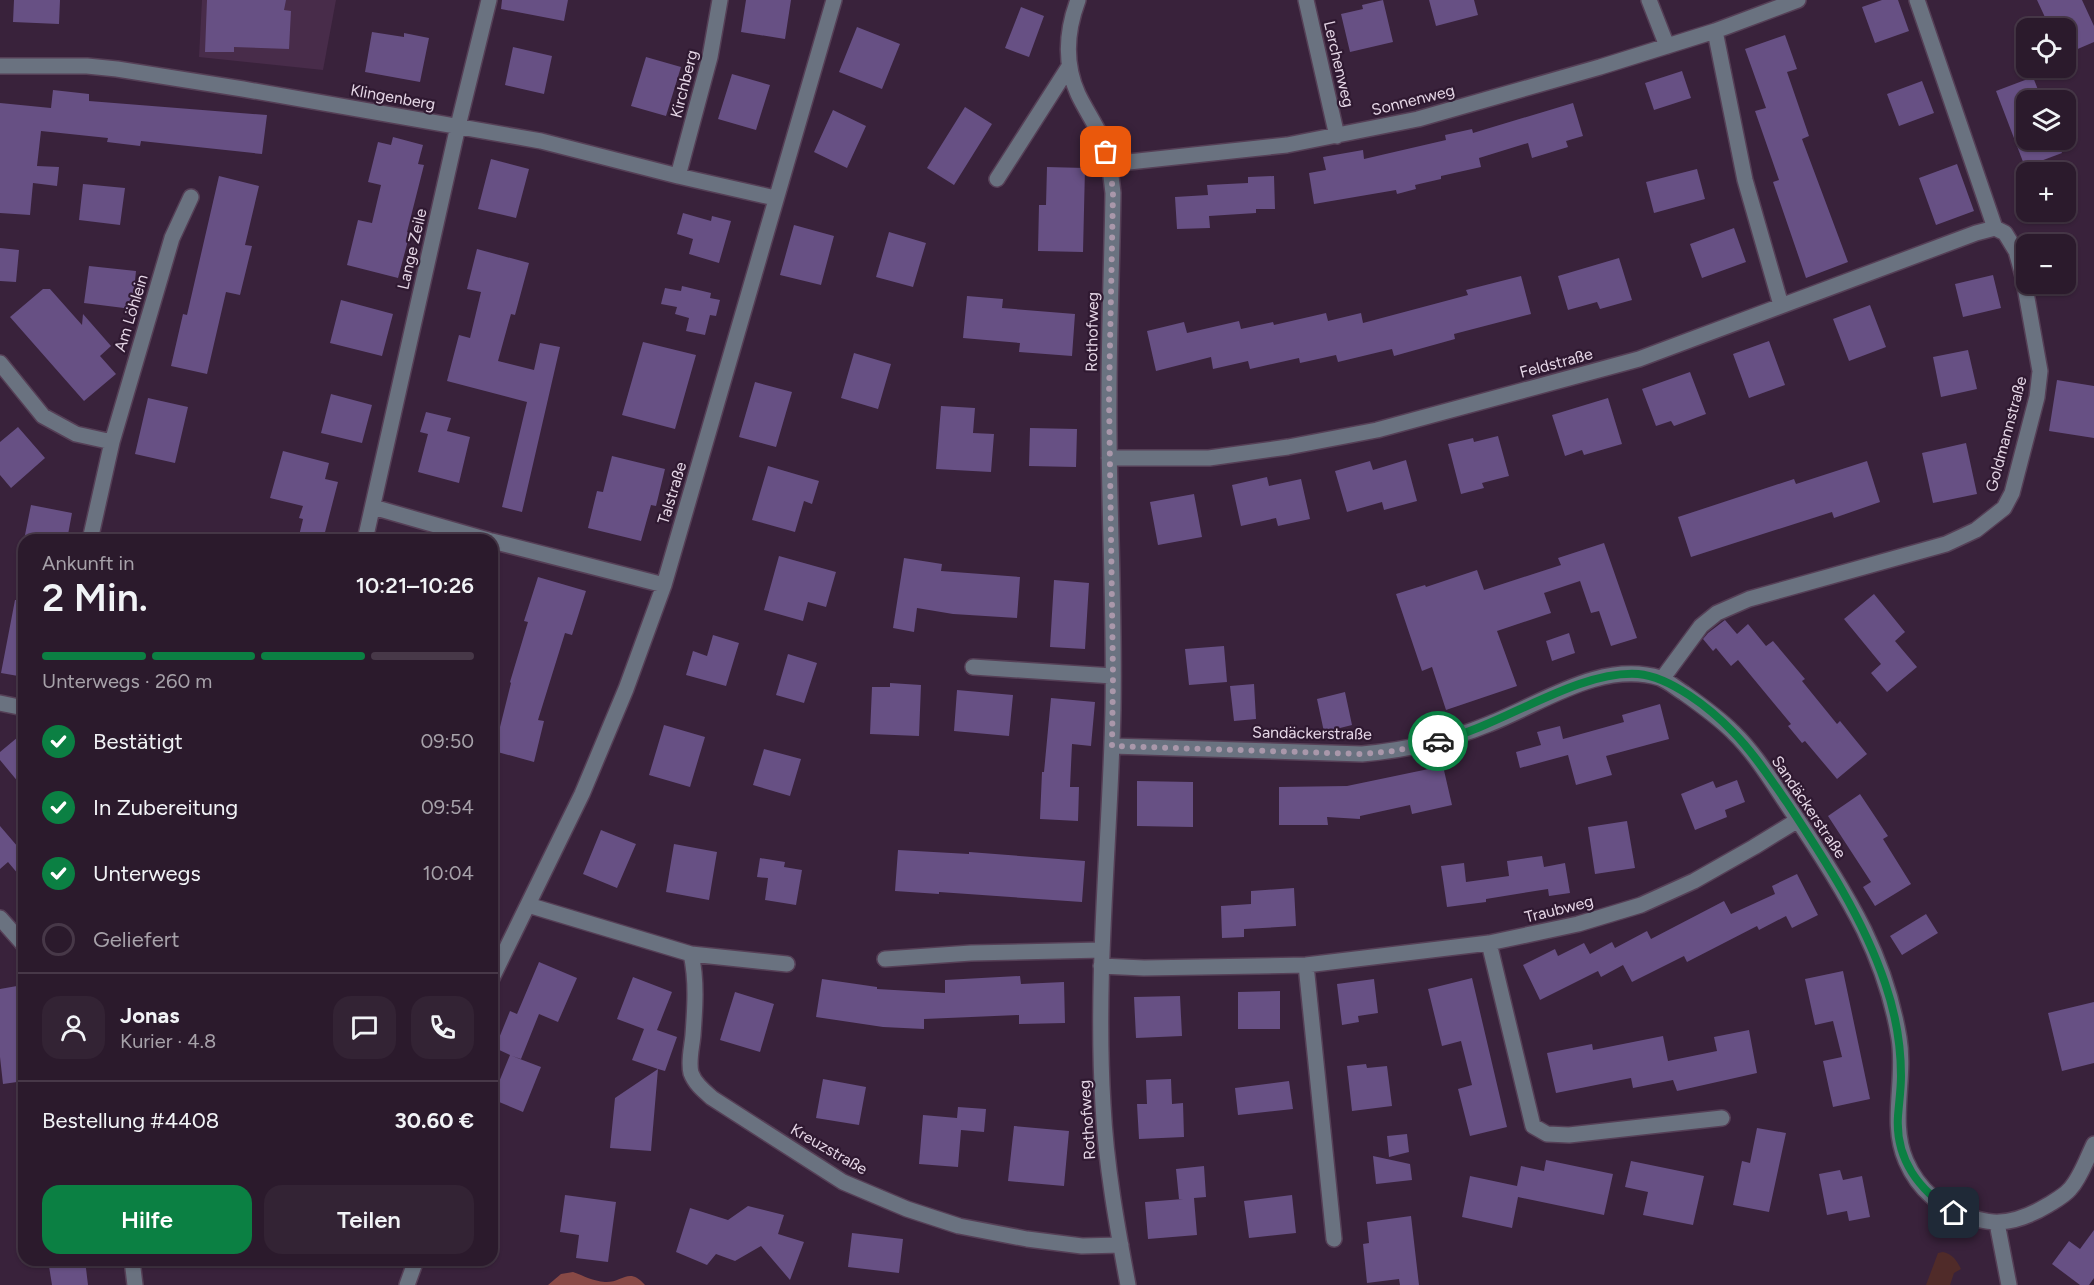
<!DOCTYPE html>
<html lang="de">
<head>
<meta charset="utf-8">
<style>
	body { margin:0; font-family:Figtree,sans-serif; background:#332334; color:#f1f3f6; height:100vh; display:flex; flex-direction:column; font-size:22px; white-space:nowrap }
	* { box-sizing:border-box; margin:0 }
	p { font-size:20px; color:#a6a1a9 }
	.icon { flex:none; width:33px; height:33px; fill:none; stroke:currentColor; stroke-width:2; stroke-linecap:round; stroke-linejoin:round }
	.map { position:relative; flex:1; overflow:hidden }
	.panel { position:absolute; left:18px; top:534px; width:480px; height:732px; display:flex; flex-direction:column; background:#2b1a2c; border-radius:18px; box-shadow:0 2px 4px #0004,0 0 0 2px #473848 }
	.panel>* { flex:none }
	.tools { position:absolute; left:2016px; top:18px; display:grid; gap:12px }
	.tools a { display:grid; place-items:center; width:60px; height:60px; border-radius:12px; background:#2b1a2c; box-shadow:0 2px 4px #0004,0 0 0 2px #473848; font-size:30px }
	.pin { position:absolute; display:grid; place-items:center; width:51px; height:51px; color:#fff; margin:-26px; border-radius:12px; box-shadow:0 3px 9px #0006 }
	.courier { position:absolute; display:grid; place-items:center; width:60px; height:60px; margin:-30px; border:4px solid #0b8043; border-radius:50%; background:#fff; color:#222; box-shadow:0 2px 8px #0007 }
	.summary em { font-style:normal; font-weight:600 }
	.summary div { display:flex; flex-direction:column-reverse }
	.summary { display:flex; align-items:center; justify-content:space-between; height:102px; padding:0 24px }
	h1 { font-size:39px; font-weight:600; line-height:45px }
	.bar { display:grid; grid-template-columns:repeat(4,1fr); gap:9px 6px; align-content:center; height:72px; padding:0 24px }
	.bar i { height:8px; border-radius:4px; background:#473848 }
	.bar .current { background:#0b8043 }
	.bar p { grid-column:span 4 }
	.line { display:flex; align-items:center; gap:15px; padding:0 24px; border-top:2px solid #473848 }
	.line div { flex:1 }
	.round { display:grid; place-items:center; flex:none; width:63px; height:63px; border-radius:18px; background:#332334 }
	ol { padding:0 24px; list-style:none }
	li { display:flex; align-items:center; gap:18px; height:66px }
	li p { margin-inline-start:auto }
	li .icon { padding:6px; border-radius:50%; background:#0b8043; color:#fff; stroke-width:4 }
	li:last-child { color:#a6a1a9 }
	li i { width:33px; height:33px; border:3px solid #473848; border-radius:50% }
	.button { display:flex; gap:12px; margin-top:auto; padding:12px 24px }
	.button a { flex:1; height:69px; border-radius:18px; background:#0b8043; color:#fff; font-size:24px; font-weight:600; line-height:69px; text-align:center }
	.button a+a { background:#332334; color:#f1f3f6 }
	.map>svg:first-child { display:block }
</style>
</head>
<body>
<div class="map">
<svg width="2094" height="1285" viewBox="0 0 2094 1285">
	<rect width="100%" height="100%" fill="#39223b"/>
	<!-- built -->
	<path fill="#482c4a" d="M202,0H336L323,70L199,57Z"/>
	<!-- green -->
	<path fill="#502b29" d="M1943,1252C1953,1254 1957,1261 1961,1269L1954,1273L1950,1285H1926L1938,1253Z"/>
	<!-- forest -->
	<path fill="#884946" d="M573,1272C584,1276 593,1281 605,1282C622,1283 629,1266 645,1285H548L561,1274Z"/>
	<!-- building -->
	<path fill="#675084" d="M14,0H60L59,24L13,22Z
		M207,0H286L284,10L291,11L289,49L234,47V52H205Z
		M502,0H568L564,21L501,9Z
		M746,0H791L785,39L741,32Z
		M1383,0L1393,42L1350,52L1341,14L1363,9L1362,5Z
		M1429,0H1474L1478,15L1436,26Z
		M1882,0H1898L1909,31L1875,43L1862,7Z
		M2037,0H2082L2094,26V42L2066,54V28H2050Z
		M1021,7L1044,16L1029,57L1005,48Z
		M857,27L900,44L882,89L839,72Z
		M372,32L404,37V33L429,38L420,82L365,72Z
		M1785,35L1797,69L1787,72L1809,136L1802,139L1848,262L1806,278L1773,182L1779,180L1755,111L1766,108L1745,49Z
		M513,47L552,56L544,94L505,85Z
		M646,57L681,67L666,116L631,106Z
		M1682,71L1691,98L1654,110L1645,83Z
		M732,74L770,85L756,130L718,119Z
		M2033,77L2042,100H2026V140H2057L2062,153L2025,167L1996,91Z
		M1922,81L1934,113L1899,126L1887,94Z
		M53,90L89,94V101L267,115L262,154L141,141L140,146L107,142L108,138L41,131L37,166L59,167L57,186L33,183L30,215L0,213V103L51,108Z
		M1573,103L1583,136L1566,141L1568,147L1532,158L1528,143L1479,158L1481,167L1441,176V179L1415,185L1416,189L1397,194L1396,190L1314,204L1309,173L1326,170L1323,157L1363,150L1364,159L1446,140L1445,135L1472,129L1473,133Z
		M965,107L992,124L954,185L927,168Z
		M833,110L866,126L847,168L814,152Z
		M393,137L423,145L418,164L424,165L407,232L410,233L398,278L347,265L358,220L372,223L381,185L368,182L378,142L391,145Z
		M491,159L529,169L516,218L478,209Z
		M1957,164L1974,211L1936,225L1919,178Z
		M1047,167L1085,168L1083,252L1038,251L1039,205H1046Z
		M1697,169L1705,199L1654,213L1646,182Z
		M219,176L259,186L245,245L252,246L240,295L226,292L207,374L171,366L183,314L187,315Z
		M1274,176L1275,209H1256V213L1209,216L1210,228L1177,229L1175,197L1208,195L1207,185L1248,183V177Z
		M83,184L125,188L120,225L79,220Z
		M683,213L711,221L712,216L731,221L719,263L689,254L693,239L677,234Z
		M794,225L834,236L821,285L780,275Z
		M1734,228L1746,262L1702,278L1690,244Z
		M889,232L926,243L913,287L876,277Z
		M0,248L19,250L16,282L0,281Z
		M477,249L529,263L515,315L511,314L498,361L534,370L540,343L560,347L522,512L502,507L527,402L447,381L459,335L470,338L481,292L467,289Z
		M1619,258L1632,300L1600,309L1597,302L1568,310L1558,276Z
		M89,266L136,271L132,309L84,303Z
		M1993,275L2001,308L1963,317L1955,284Z
		M1521,276L1531,314L1454,334L1455,339L1394,356L1392,349L1338,362L1336,355L1300,363L1299,358L1250,369L1248,361L1213,369L1211,357L1156,371L1147,331L1184,322L1187,333L1239,321L1241,329L1273,322L1274,325L1326,313L1328,321L1361,313L1363,323L1468,295L1466,290Z
		M682,286L711,293L710,298L720,300L716,316L710,315L705,335L686,331L689,318L675,314L677,307L661,304L665,288L681,291Z
		M43,289H50L82,325L83,314L111,346L100,356L116,374L84,401L10,317Z
		M967,296L1003,299L1002,308L1075,314L1072,356L1019,352L1020,343L963,338Z
		M341,300L393,314L382,356L330,343Z
		M1870,305L1886,347L1849,361L1833,319Z
		M1769,341L1785,385L1749,398L1733,354Z
		M643,342L696,355L675,429L622,415Z
		M1968,350L1977,389L1941,397L1933,357Z
		M854,353L891,364L878,409L841,398Z
		M1690,372L1706,414L1674,426L1671,421L1656,426L1642,389Z
		M2057,380L2094,386V438L2049,431Z
		M755,382L792,392L776,447L739,437Z
		M331,394L372,405L362,443L321,433Z
		M148,398L188,407L175,463L135,454Z
		M1608,398L1622,444L1584,455L1582,450L1565,456L1552,415Z
		M941,406L975,408L973,433L994,434L991,472L936,469Z
		M426,412L451,418L447,431L470,437L459,483L418,472L428,434L420,432Z
		M18,427L45,458L11,488L0,475V442Z
		M1030,428L1077,429L1076,467L1029,466Z
		M1498,436L1509,476L1482,483L1484,488L1461,494L1448,444L1473,438L1474,442Z
		M1966,443L1977,494L1933,503L1922,453Z
		M283,451L329,463L325,479L338,482L323,540H298L303,519L299,518L303,506L270,498Z
		M612,456L665,469L656,506L651,505L641,541L588,528L597,491L603,492Z
		M1406,460L1417,501L1384,510L1382,502L1347,512L1335,471L1370,461L1373,470Z
		M1867,461L1880,502L1834,518L1832,512L1691,557L1678,517L1794,479L1796,484Z
		M768,466L819,481L812,504L804,501L795,532L752,520Z
		M1267,477L1269,486L1301,479L1310,519L1278,526L1276,518L1241,526L1232,485Z
		M1194,494L1202,537L1158,545L1150,502Z
		M31,505L72,513L67,540H24Z
		M1604,543L1637,638L1611,646L1599,611L1591,613L1580,581L1544,593L1551,613L1497,631L1517,686L1446,710L1432,667L1422,671L1396,594L1425,585L1426,587L1477,570L1484,590L1561,565L1558,558Z
		M779,556L836,572L826,607L808,602L803,621L764,610Z
		M904,558L942,564L941,571L1020,577L1017,618L953,614L917,608L914,632L893,628Z
		M538,577L586,591L572,635L565,633L538,720L544,721L534,762L494,751L511,683L510,682L528,622L524,621Z
		M1054,580L1089,583L1085,649L1050,647Z
		M1874,594L1905,632L1895,641L1917,667L1887,692L1871,673L1881,664L1844,619Z
		M15,600H24V677L1,673Z
		M1725,620L1737,634L1748,624L1766,646L1773,641L1805,679L1802,681L1837,724L1840,721L1867,754L1837,779L1805,741L1802,743L1788,726L1791,724L1738,660L1731,666L1716,648L1713,651L1703,639L1708,633Z
		M1569,633L1575,653L1552,661L1546,641Z
		M713,635L739,643L726,686L686,675L693,651L707,656Z
		M1224,646L1227,682L1189,685L1185,649Z
		M788,654L817,663L804,703L776,695Z
		M890,683L921,685L919,736L870,734L872,687H890Z
		M1254,684L1256,719L1234,721L1230,686Z
		M957,690L1013,695L1009,736L954,731Z
		M1345,692L1352,725L1324,732L1317,699Z
		M1051,698L1095,702L1091,746L1072,744L1070,787H1079L1078,821L1040,819L1042,772H1044Z
		M1660,704L1669,739L1606,756L1612,775L1576,785L1568,755L1520,768L1516,752L1541,745L1537,732L1560,726L1563,739L1624,722L1622,715Z
		M664,725L705,737L690,787L649,775Z
		M24,732V789L0,760V752Z
		M764,749L801,759L790,796L753,785Z
		M1443,766L1452,805L1412,814L1410,805L1360,816V819L1327,817L1328,825H1279V787L1347,786Z
		M1737,780L1745,802L1725,810L1727,817L1695,830L1681,794L1713,781L1716,788Z
		M1137,781L1193,782V827L1137,826Z
		M1860,794L1888,836L1883,839L1911,884L1875,906L1863,887L1871,882L1828,816Z
		M1627,821L1635,868L1595,874L1588,827Z
		M0,826L24,854V881L8,862L0,869Z
		M601,830L636,844L617,888L583,874Z
		M674,844L717,852L709,900L666,892Z
		M898,850L969,854V852L1085,861L1082,902L939,892V894L895,891Z
		M1542,856L1544,867L1565,863L1570,893L1549,896L1548,889L1486,899V902L1447,907L1441,866L1464,863L1466,882L1509,876L1507,861Z
		M760,858L785,862L784,867L802,870L796,905L765,900L768,878L757,877Z
		M1797,874L1818,915L1792,928L1786,916L1759,930L1757,926L1687,962L1684,956L1632,982L1623,965L1601,977L1598,971L1540,1000L1523,965L1555,949L1558,956L1584,943L1590,954L1612,942L1615,948L1647,931L1651,939L1724,901L1731,914L1775,894L1772,886Z
		M1294,888L1296,926L1244,929V937L1222,938L1221,906L1251,904V891Z
		M1926,914L1938,933L1902,955L1890,936Z
		M539,962L577,978L558,1022L539,1014L521,1059L512,1056L541,1067L523,1112L492,1099L510,1055L495,1048L510,1011L517,1014Z
		M1843,971L1870,1099L1833,1107L1823,1061L1842,1057L1833,1021L1815,1025L1805,979Z
		M1020,976L1021,984L1064,982L1065,1023L1019,1024V1015L924,1019V1029L883,1027L816,1017L822,979L877,987V989L945,993V980Z
		M633,977L672,992L657,1030L677,1037L665,1071L658,1069L651,1151L610,1148L615,1098L658,1069L632,1060L644,1029L617,1019Z
		M1472,978L1507,1127L1470,1136L1458,1089L1472,1085L1461,1041L1442,1046L1428,989Z
		M1374,979L1378,1013L1358,1016L1359,1022L1342,1025L1337,984Z
		M17,986L24,1033V1081L3,1084L0,1057V989Z
		M1280,991V1029H1238V992Z
		M735,992L774,1004L760,1052L720,1040Z
		M1180,996L1182,1036L1136,1038L1134,997Z
		M2094,1002V1063L2062,1071L2048,1013Z
		M1749,1030L1757,1073L1677,1091L1673,1080L1633,1088L1631,1078L1556,1093L1547,1053L1592,1044L1593,1050L1663,1036L1668,1061L1717,1051L1714,1037Z
		M1366,1064L1367,1068L1387,1066L1392,1106L1352,1111L1347,1066Z
		M823,1079L866,1087L859,1125L816,1118Z
		M1171,1079L1172,1104L1183,1103L1184,1137L1139,1139L1137,1104H1147L1146,1080Z
		M1289,1081L1293,1109L1238,1115L1235,1088Z
		M958,1107L986,1109L984,1132L961,1130L958,1167L919,1164L923,1115L957,1118Z
		M1014,1126L1069,1131L1064,1186L1008,1181Z
		M1757,1128L1786,1133L1769,1212L1733,1205L1742,1161L1750,1163Z
		M1407,1134L1409,1152L1389,1157L1387,1136Z
		M1373,1156L1410,1164L1412,1180L1376,1184Z
		M1546,1160L1613,1174L1604,1215L1518,1197L1512,1228L1462,1217L1470,1176L1517,1186L1521,1166L1544,1171Z
		M1631,1161L1704,1176L1693,1225L1643,1215L1648,1192L1625,1187Z
		M1204,1166L1206,1197L1194,1198L1197,1235L1148,1239L1145,1202L1183,1199H1179L1176,1169Z
		M1840,1170L1843,1180L1862,1176L1870,1217L1849,1221L1847,1211L1827,1215L1819,1174Z
		M565,1195L616,1202L608,1262L576,1258L579,1235L560,1232Z
		M1292,1195L1296,1233L1249,1238L1244,1201Z
		M748,1206L784,1215L778,1234L804,1242L790,1280L761,1246L735,1261L716,1254L707,1265L676,1252L690,1208L728,1220Z
		M1411,1216L1419,1285H1400L1399,1279L1367,1283L1363,1244L1369,1243L1367,1222Z
		M2094,1230V1278L2089,1285H2080L2052,1264L2069,1241L2080,1249Z
		M852,1233L903,1239L899,1273L848,1267Z
		M48,1260H85L88,1285H52Z"/>
	<g fill="none" stroke-linecap="round" stroke-linejoin="round">
		<!-- minor casing -->
		<g stroke="#553f56" stroke-width="18">
			<path id="minor" d="M1078,0C1066,32 1064,63 1078,94C1085,109 1095,123 1102,139C1109,156 1111,175 1113,193C1112,261 1109,329 1109,397C1108,501 1115,605 1113,710C1110,842 1095,974 1103,1105C1106,1166 1117,1226 1128,1285
				M1306,0L1337,136
				M1649,0L1667,46
				M1715,31L1745,180L1781,305
				M0,66H87L117,69L243,89L541,141L678,176L775,198
				M1110,164L1287,145L1418,119L1600,67L1715,31L1798,0
				M678,176L710,57L720,0
				M997,179L1068,68
				M0,363L43,416L76,434L112,442
				M1109,458H1209L1288,447L1377,430L1639,359L1976,233L1995,228
				M373,507L488,540
				M90,540L112,442L172,238L191,197
				M365,540L458,126L489,0
				M492,541L664,585
				M973,667L1113,676
				M1662,679L1701,626L1717,613L1749,599L1946,544L1976,530L2004,508L2012,493L2037,397L2040,371L2023,276L2016,251L2005,233L1995,228L1917,0
				M0,703L24,708
				M1112,746L1362,754C1406,750 1448,741 1489,724C1541,704 1601,660 1660,678C1668,681 1676,688 1684,693C1701,705 1718,717 1733,732C1754,752 1771,780 1787,804C1815,845 1842,886 1864,930C1880,963 1893,1002 1899,1038C1906,1079 1889,1122 1906,1161C1919,1191 1942,1209 1972,1218C1981,1220 1991,1223 2000,1222C2017,1221 2033,1214 2048,1205C2056,1200 2064,1196 2070,1189C2081,1177 2087,1158 2094,1144
				M528,905L691,954C697,980 695,1008 693,1035C692,1047 688,1061 691,1073C695,1084 704,1091 712,1098L843,1182L907,1209L959,1226L1027,1239L1082,1246L1121,1245
				M0,918L24,945
				M1489,943L1533,1126L1547,1134L1569,1135L1722,1118
				M691,954L787,964
				M885,959L971,953L1102,950
				M1306,965L1334,1239
				M1101,966L1144,968L1306,965L1489,943L1578,924L1641,905L1694,881L1754,847L1798,820
				M492,978L582,794L626,689L664,585L834,0
				M1997,1223L2009,1285
				M132,1260L135,1285
				M407,1285L416,1260"/>
		</g>
		<!-- minor -->
		<use href="#minor" stroke="#6a7280" stroke-width="15"/>
	</g>
	<g fill="none" stroke-linecap="round" stroke-linejoin="round">
		<!-- done -->
		<path stroke="#a997aa" stroke-width="6" stroke-dasharray="0 10.8" d="M1106,152L1110,164L1113,193L1109,396L1113,676L1112,746L1362,754L1395,751L1438,741"/>
		<!-- route -->
		<path stroke="#0b8043" stroke-width="8" d="M1438,741C1501,727 1576,670 1638,674C1671,677 1711,709 1733,732C1754,753 1771,780 1788,804C1825,860 1863,918 1885,983C1895,1012 1901,1044 1901,1076C1901,1089 1899,1103 1898,1116C1895,1160 1919,1190 1954,1213"/>
	</g>
	<g text-anchor="middle" dominant-baseline="central" stroke-width="4.5" stroke-linejoin="round" paint-order="stroke">
		<!-- street labels -->
		<g font-size="16" fill="#e5d6e6" stroke="#2f1931">
			<text transform="translate(1339 64) rotate(77)">Lerchenweg</text>
			<text transform="translate(684 84) rotate(-76)">Kirchberg</text>
			<text transform="translate(393 97) rotate(10)">Klingenberg</text>
			<text transform="translate(1413 100) rotate(-14)">Sonnenweg</text>
			<text transform="translate(412 249) rotate(-77)">Lange Zeile</text>
			<text transform="translate(131 313) rotate(-73)">Am Löhlein</text>
			<text transform="translate(1092 332) rotate(-89)">Rothofweg</text>
			<text transform="translate(1556 363) rotate(-15)">Feldstraße</text>
			<text transform="translate(2006 434) rotate(-75)">Goldmannstraße</text>
			<text transform="translate(672 493) rotate(-73)">Talstraße</text>
			<text transform="translate(1312 733) rotate(1)">Sandäckerstraße</text>
			<text transform="translate(1809 807) rotate(56)">Sandäckerstraße</text>
			<text transform="translate(1559 909) rotate(-14)">Traubweg</text>
			<text transform="translate(1087 1120) rotate(-94)">Rothofweg</text>
			<text transform="translate(829 1149) rotate(30)">Kreuzstraße</text>
		</g>
	</g>
</svg>
<div class="tools">
<a><svg class="icon" aria-label="locate" viewBox="0 0 24 24"><circle cx="12" cy="12" r="6"/><path d="M12 2v4M12 18v4M2 12h4M18 12h4"/></svg></a>
<a><svg class="icon" aria-label="layers" viewBox="0 0 24 24"><path d="M12 4l9 5-9 5-9-5zM3 14l9 5 9-5"/></svg></a>
<a>+</a>
<a>−</a>
</div>
<div class="pin" style="left:1106px;top:152px;background:#ea580c"><svg class="icon" aria-label="bag" viewBox="0 0 24 24"><path d="M5 8h14l-1 12H6zM9 8a3 3 0 0 1 6 0"/></svg></div>
<div class="pin" style="left:1954px;top:1213px;background:#1f2937"><svg class="icon" aria-label="home" viewBox="0 0 24 24"><path d="M3 11l9-7 9 7M6 9v11h12V9"/></svg></div>
<div class="courier" style="left:1438px;top:741px"><svg class="icon" aria-label="car" viewBox="0 0 24 24"><path d="M5 17H2v-5l4-1 3-4h7l3 4 3 1v5h-3M9 17h6M6 11h13"/><circle cx="7" cy="17" r="2"/><circle cx="17" cy="17" r="2"/></svg></div>
<section class="panel">
<div class="summary"><div><h1>2 Min.</h1><p>Ankunft in</p></div><em>10:21–10:26</em></div>
<div class="bar"><i class="current"></i><i class="current"></i><i class="current"></i><i></i><p>Unterwegs · 260 m</p></div>
<ol>
<li><svg class="icon" aria-label="check" viewBox="0 0 24 24"><path d="M5 12l5 5 9-10"/></svg>Bestätigt<p>09:50</p></li>
<li><svg class="icon" aria-label="check" viewBox="0 0 24 24"><path d="M5 12l5 5 9-10"/></svg>In Zubereitung<p>09:54</p></li>
<li><svg class="icon" aria-label="check" viewBox="0 0 24 24"><path d="M5 12l5 5 9-10"/></svg>Unterwegs<p>10:04</p></li>
<li><i></i>Geliefert</li>
</ol>
<div class="line" style="height:108px"><a class="round"><svg class="icon" aria-label="person" viewBox="0 0 24 24"><circle cx="12" cy="8" r="4"/><path d="M4 21q1-7 8-7t8 7"/></svg></a><div><b>Jonas</b><p>Kurier · 4.8</p></div><a class="round"><svg class="icon" aria-label="chat" viewBox="0 0 24 24"><path d="M4 5h16v11H9l-5 4z"/></svg></a><a class="round"><svg class="icon" aria-label="phone" viewBox="0 0 24 24"><path d="M5 4h4l2 5-3 2q2 4 5 5l2-3 5 2v4C11 20 4 13 5 4z"/></svg></a></div>
<div class="line" style="height:78px"><div>Bestellung #4408</div><b>30.60 €</b></div>
<div class="button"><a>Hilfe</a><a>Teilen</a></div>
</section>
</div>
</body>
</html>
